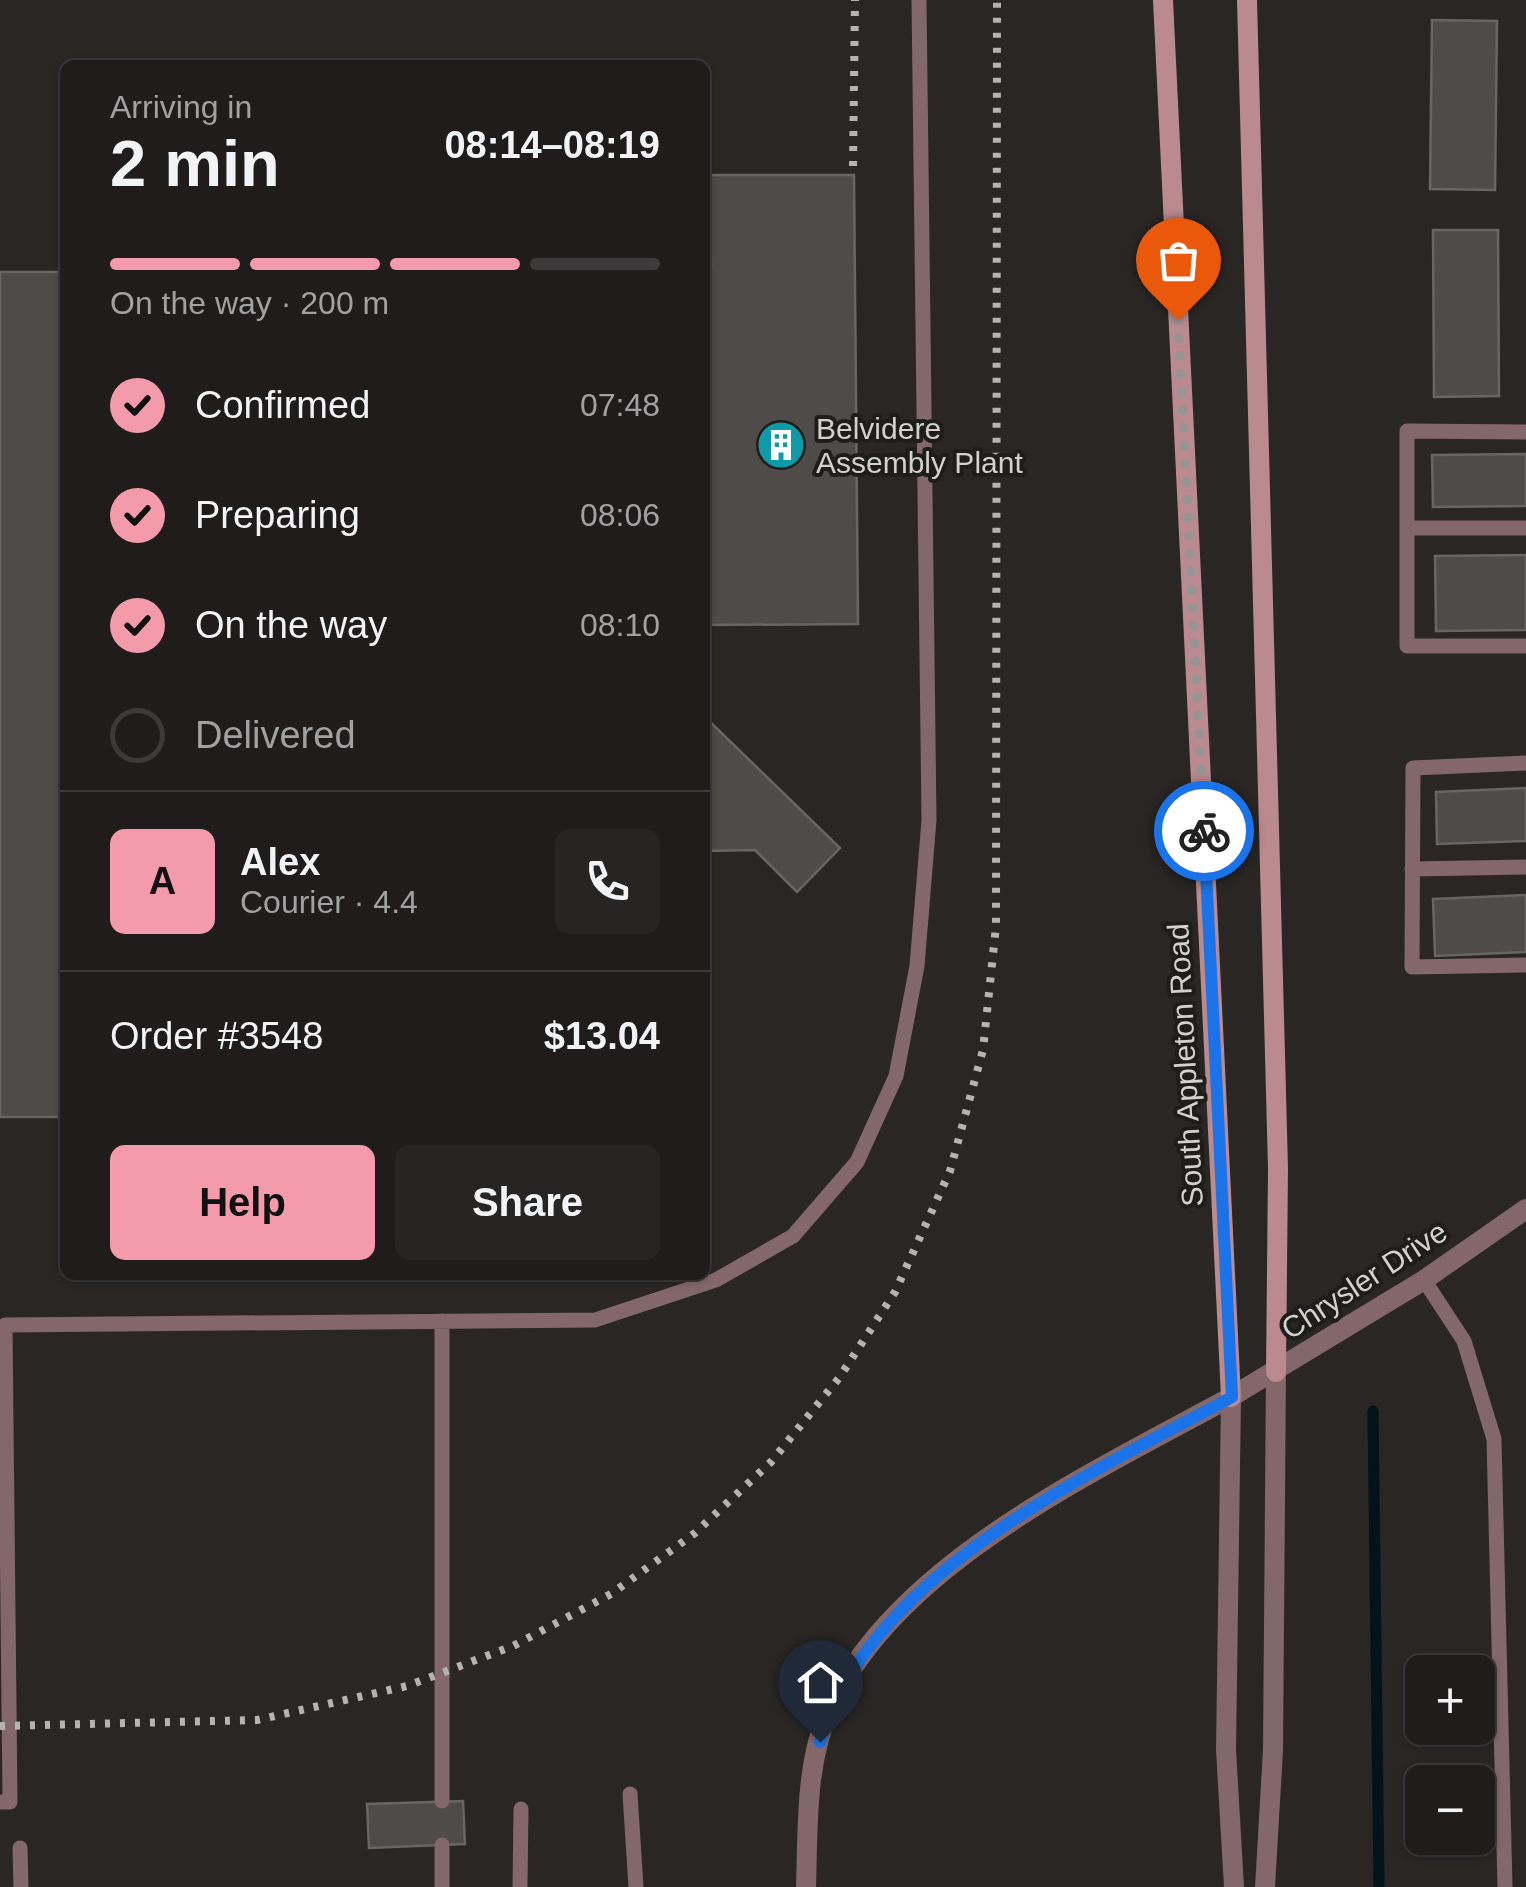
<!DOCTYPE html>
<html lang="en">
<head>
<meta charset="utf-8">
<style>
	body { margin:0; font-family:Arial,sans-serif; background:#272524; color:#f1f3f6; height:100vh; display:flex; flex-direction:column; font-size:38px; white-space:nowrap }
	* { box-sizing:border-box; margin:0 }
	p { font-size:32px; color:#a1a1a3 }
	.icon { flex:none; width:55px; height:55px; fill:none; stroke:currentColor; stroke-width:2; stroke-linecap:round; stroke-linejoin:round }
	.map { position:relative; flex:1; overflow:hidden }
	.details { position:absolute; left:60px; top:60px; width:650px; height:1220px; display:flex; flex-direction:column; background:#1f1c1b; border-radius:15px; box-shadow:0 2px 8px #0004,0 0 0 2px #3c3a3a }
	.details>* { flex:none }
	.buttons { position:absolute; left:1405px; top:1655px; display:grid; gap:20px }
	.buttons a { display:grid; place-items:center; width:90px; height:90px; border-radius:15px; background:#1f1c1b; box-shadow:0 2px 8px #0004,0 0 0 2px #3c3a3a; font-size:50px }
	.pin { position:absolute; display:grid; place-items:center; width:85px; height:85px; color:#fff; margin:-102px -42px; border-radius:50% 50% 50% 0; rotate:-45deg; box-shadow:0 0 10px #0007 }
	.pin .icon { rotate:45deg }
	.courier { position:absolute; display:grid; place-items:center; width:100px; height:100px; margin:-50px; border:8px solid #1a73e8; border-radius:50%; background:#fff; color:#222; box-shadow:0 2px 12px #0007 }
	.summary em { font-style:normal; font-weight:800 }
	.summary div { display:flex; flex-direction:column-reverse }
	.summary { display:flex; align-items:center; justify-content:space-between; height:170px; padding:0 50px }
	h1 { font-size:65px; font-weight:800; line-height:75px }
	.bar { display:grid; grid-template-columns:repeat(4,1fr); gap:15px 10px; align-content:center; height:120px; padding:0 50px }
	.bar i { height:12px; border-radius:8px; background:#3c3a3a }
	.bar .current { background:#f39aab }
	.bar p { grid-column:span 4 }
	.line { display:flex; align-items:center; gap:25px; padding:0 50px; border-top:2px solid #3c3a3a }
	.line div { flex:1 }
	.round { display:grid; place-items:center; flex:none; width:105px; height:105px; border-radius:15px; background:#272524 }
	ol { padding:0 50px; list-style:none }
	li { display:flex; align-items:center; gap:30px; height:110px }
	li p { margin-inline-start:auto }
	li .icon { padding:10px; border-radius:50%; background:#f39aab; color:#111; stroke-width:4 }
	li:last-child { color:#a1a1a3 }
	li i { width:55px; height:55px; border:5px solid #3c3a3a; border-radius:50% }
	.button { display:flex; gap:20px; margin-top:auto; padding:20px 50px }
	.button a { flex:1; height:115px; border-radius:15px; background:#f39aab; color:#111; font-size:40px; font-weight:800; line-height:115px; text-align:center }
	.button a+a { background:#272524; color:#f1f3f6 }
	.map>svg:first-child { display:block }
</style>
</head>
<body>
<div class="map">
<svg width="1526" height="1887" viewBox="0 0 1526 1887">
	<rect width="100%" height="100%" fill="#292624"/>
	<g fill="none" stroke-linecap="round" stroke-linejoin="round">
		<!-- stream -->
		<path stroke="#00141a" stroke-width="11" d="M1373,1411L1379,1887"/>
	</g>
	<!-- building -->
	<path fill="#4e4b49" stroke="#696563" stroke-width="2.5" d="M1432,20L1497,21L1495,190L1430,189Z
		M710,175H854L858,624L705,625V266H711Z
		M1433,230H1498L1499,396L1434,397Z
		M0,272H65V1117H0Z
		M1526,454V506L1433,507L1432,455Z
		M1526,555V630L1436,631L1435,556Z
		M705,717L840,848L797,892L755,850L705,851Z
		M1526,788V841L1437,844L1436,792Z
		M1526,895V952L1435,956L1433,899Z
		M463,1801L465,1844L369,1848L367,1804Z"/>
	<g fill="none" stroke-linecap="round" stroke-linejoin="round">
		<!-- service -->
		<path stroke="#84676a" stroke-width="15" d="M1526,432L1407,431V646H1526
			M1407,528H1526
			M1526,763L1413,768L1412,967L1526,965
			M1412,869L1526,867
			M1424,1280L1464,1341L1494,1439L1505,1887
			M442,1321V1801
			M630,1794L636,1887
			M0,1802H10L5,1325L595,1320L716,1280L793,1236L857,1162L896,1076L917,966L929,820L919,0
			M442,1845V1887
			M20,1848L21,1887
			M520,1887L521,1809"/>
		<!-- minor -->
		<path stroke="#84676a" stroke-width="20" d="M806,1887C808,1827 805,1763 830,1708C896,1563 1098,1470 1231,1397"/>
		<!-- tertiary -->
		<path stroke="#84676a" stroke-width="20" d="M1234,1887L1226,1750L1231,1397L1424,1280L1526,1209
			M1265,1887L1273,1750L1276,1372"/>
		<!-- secondary -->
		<path stroke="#ba8a8f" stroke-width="20" d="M1163,0L1231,1397
			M1247,0L1278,1168L1276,1372"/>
		<!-- rail -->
		<path stroke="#b4b3b1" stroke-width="8" stroke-dasharray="5 10" stroke-linecap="butt" d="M853,166L855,0
			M0,1726L257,1720L407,1686L513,1646L611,1594L695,1533L771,1462L839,1378L895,1292L950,1171L983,1050L996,926L997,0"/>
	</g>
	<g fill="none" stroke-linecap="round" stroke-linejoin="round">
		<!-- done -->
		<path stroke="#979593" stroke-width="10" stroke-dasharray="0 18" d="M1178,320L1204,831"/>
		<!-- route -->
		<path stroke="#1a73e8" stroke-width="12" d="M820,1742C868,1574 1088,1475 1232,1397L1204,831"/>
	</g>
	<!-- icons -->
	<defs>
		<g id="building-disc" transform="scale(2.5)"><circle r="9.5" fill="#0f9aa8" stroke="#1f1d1a"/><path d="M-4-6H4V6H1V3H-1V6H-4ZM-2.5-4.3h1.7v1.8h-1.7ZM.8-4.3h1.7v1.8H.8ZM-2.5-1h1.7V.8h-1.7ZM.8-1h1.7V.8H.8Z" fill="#fff"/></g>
	</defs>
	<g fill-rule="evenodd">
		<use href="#building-disc" x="781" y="445"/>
	</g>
	<g text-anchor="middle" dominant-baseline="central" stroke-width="8" stroke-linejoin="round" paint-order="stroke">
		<!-- poi labels -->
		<g font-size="30" fill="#d2d1cf" stroke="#1f1d1a" text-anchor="start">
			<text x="816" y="428">Belvidere<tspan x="816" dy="34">Assembly Plant</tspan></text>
		</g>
		<!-- street labels -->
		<g font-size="30" fill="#d2d1cf" stroke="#1f1d1a">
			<text transform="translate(1185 1065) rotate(-93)">South Appleton Road</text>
			<text transform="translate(1364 1280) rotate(-33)">Chrysler Drive</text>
		</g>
	</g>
</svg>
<div class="buttons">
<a>+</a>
<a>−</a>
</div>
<div class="pin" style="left:1178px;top:320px;background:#ea580c"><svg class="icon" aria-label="bag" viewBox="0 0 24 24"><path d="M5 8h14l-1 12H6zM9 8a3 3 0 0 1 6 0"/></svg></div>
<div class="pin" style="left:820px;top:1742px;background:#1f2937"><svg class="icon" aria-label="home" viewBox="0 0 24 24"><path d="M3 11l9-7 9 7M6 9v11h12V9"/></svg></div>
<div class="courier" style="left:1204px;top:831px"><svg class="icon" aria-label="bike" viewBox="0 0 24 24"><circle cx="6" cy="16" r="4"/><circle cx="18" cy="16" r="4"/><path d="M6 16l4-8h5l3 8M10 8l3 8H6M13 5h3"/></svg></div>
<section class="details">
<div class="summary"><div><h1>2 min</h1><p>Arriving in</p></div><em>08:14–08:19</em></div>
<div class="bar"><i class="current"></i><i class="current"></i><i class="current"></i><i></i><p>On the way · 200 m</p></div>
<ol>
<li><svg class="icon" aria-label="check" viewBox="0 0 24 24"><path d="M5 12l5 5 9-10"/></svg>Confirmed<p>07:48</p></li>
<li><svg class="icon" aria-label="check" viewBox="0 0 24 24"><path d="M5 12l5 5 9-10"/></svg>Preparing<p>08:06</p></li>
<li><svg class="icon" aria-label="check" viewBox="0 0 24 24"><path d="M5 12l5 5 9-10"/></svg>On the way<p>08:10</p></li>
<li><i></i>Delivered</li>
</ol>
<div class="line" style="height:180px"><b class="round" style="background:#f39aab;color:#111">A</b><div><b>Alex</b><p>Courier · 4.4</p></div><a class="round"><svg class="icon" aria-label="phone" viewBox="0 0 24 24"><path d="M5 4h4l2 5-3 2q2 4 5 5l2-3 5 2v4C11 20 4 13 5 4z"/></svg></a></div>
<div class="line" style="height:130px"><div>Order #3548</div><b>$13.04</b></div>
<div class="button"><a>Help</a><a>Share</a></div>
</section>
</div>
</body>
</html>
